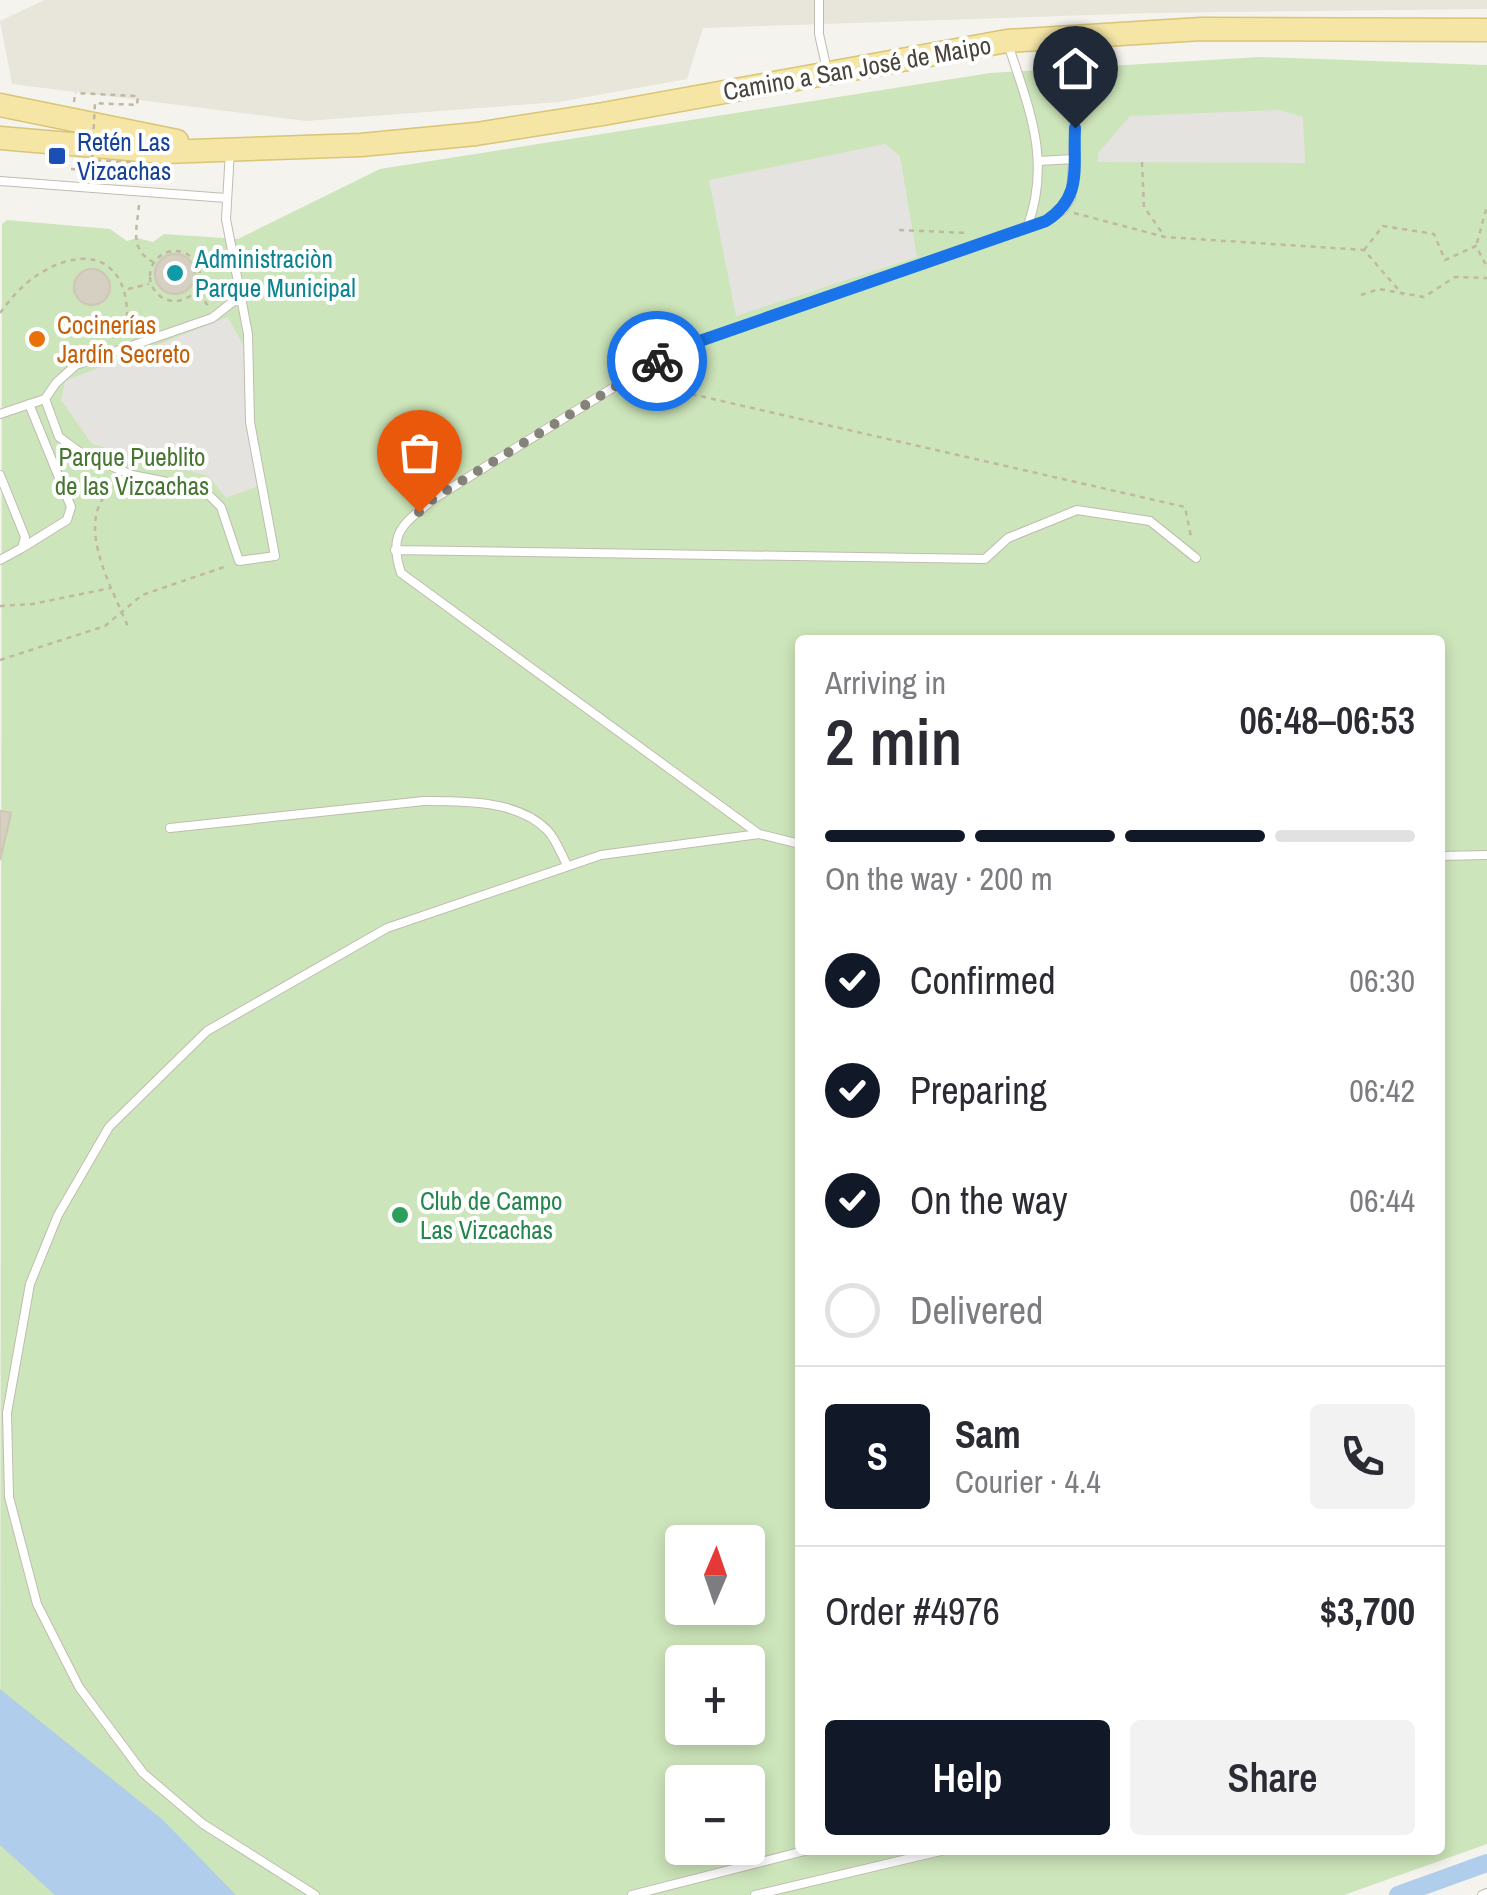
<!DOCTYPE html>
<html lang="en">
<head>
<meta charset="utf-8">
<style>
	body { margin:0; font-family:"Archivo Narrow",sans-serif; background:#f2f2f3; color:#2b2b33; height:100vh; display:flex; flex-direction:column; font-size:38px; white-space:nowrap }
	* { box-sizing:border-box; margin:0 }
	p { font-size:32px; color:#7c7c81 }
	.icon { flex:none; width:55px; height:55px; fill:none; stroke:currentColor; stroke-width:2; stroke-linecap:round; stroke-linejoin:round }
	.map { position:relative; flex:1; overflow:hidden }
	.drawer { position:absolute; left:795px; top:635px; width:650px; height:1220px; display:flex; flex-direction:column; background:#fff; border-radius:10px; box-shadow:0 5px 15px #0003 }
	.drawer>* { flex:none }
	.needle { width:65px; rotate:2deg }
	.buttons { position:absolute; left:665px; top:1525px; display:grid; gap:20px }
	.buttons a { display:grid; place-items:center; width:100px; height:100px; border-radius:10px; background:#fff; box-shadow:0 5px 15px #0003; font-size:50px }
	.pin { position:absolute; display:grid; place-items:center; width:85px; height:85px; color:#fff; margin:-102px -42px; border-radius:50% 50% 50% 0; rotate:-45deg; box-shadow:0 0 10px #0007 }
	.pin .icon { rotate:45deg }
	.courier { position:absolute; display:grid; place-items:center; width:100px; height:100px; margin:-50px; border:8px solid #1a73e8; border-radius:50%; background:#fff; color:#222; box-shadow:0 2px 12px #0007 }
	.head em { font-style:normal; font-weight:600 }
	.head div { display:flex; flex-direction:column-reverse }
	.head { display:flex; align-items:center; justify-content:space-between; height:170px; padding:0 30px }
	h1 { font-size:65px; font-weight:600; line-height:75px }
	.bar { display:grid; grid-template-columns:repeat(4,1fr); gap:15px 10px; align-content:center; height:120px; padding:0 30px }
	.bar i { height:12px; border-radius:8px; background:#e1e1e2 }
	.bar .selected { background:#111827 }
	.bar p { grid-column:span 4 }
	.line { display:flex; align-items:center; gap:25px; padding:0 30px; border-top:2px solid #e1e1e2 }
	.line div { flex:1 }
	.round { display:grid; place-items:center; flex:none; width:105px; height:105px; border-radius:10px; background:#f2f2f3 }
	ol { padding:0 30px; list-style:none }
	li { display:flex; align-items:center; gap:30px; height:110px }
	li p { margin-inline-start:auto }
	li .icon { padding:10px; border-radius:50%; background:#111827; color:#fff; stroke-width:4 }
	li:last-child { color:#7c7c81 }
	li i { width:55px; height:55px; border:5px solid #e1e1e2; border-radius:50% }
	.primary-button { display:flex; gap:20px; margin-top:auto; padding:20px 30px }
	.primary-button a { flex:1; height:115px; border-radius:10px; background:#111827; color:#fff; font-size:40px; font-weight:600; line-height:115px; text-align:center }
	.primary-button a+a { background:#f2f2f3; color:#2b2b33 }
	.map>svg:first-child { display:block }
</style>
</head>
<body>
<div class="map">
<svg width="1487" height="1895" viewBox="0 0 1487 1895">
	<rect width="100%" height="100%" fill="#f5f3ed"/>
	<!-- residential -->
	<path fill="#e8e5db" d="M44,0H1487V9L1152,13L703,28L687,79L559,102L306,121L12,84L0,21Z"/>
	<!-- green -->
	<path fill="#cde5ba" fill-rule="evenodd" d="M1260,57L1487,65V1844L1344,1895H0L2,224L7,220L110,229L127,241L137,238L153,242L164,234L238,239L380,169L990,73ZM800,640H1440V1850H800ZM682,1542H748V1608H682ZM682,1662H748V1728H682ZM682,1782H748V1848H682Z"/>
	<!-- parking -->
	<path fill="#e4e3e0" d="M1280,110L1303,117L1305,163L1098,162V153L1130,116Z
		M885,144L900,156L917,257L736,316L709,180Z
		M228,317L243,345L246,427L258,486L226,498L208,476L92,444L61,400L65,381Z"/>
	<!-- water -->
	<path fill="#b0cdeb" d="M0,1689L163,1820L236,1895H55L0,1845Z"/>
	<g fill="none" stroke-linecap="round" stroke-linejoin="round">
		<!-- canal -->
		<path stroke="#b0cdeb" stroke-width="18" d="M1398,1895L1487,1863"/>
	</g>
	<!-- building -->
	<path fill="#d6d0c3" stroke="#d0c8b7" stroke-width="2.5" d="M155 274a20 20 0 1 1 40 0a20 20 0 1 1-40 0Z
		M74 287a18 18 0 1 1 36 0a18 18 0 1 1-36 0Z
		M0,811L11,813L0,860Z"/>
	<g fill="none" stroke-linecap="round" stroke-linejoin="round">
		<!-- lane casing -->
		<g stroke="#c0bcb0" stroke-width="10">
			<path id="lane" d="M819,0V34L827,70
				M1008,44C1029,109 1052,160 1027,228
				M1039,161L1074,159
				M0,181L226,198
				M45,399L59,437L81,453L132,475L203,489L221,507L239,561L275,556L250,422L248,334L226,219L230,151
				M0,414L45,399L56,383L76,365L212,318L239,297
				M0,475L25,537L22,548L0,560
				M22,548L67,520L71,507L29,404
				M395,550L985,559L1008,538L1077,510L1150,521L1196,558
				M170,828L424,801C463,801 518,800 547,830C556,839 561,854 567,865
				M759,834L401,573C387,531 405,523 435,498L653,363L694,343L1046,221L1063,210L1071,198L1079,38
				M1440,856L1487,855
				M315,1895L203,1824L143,1773L79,1687L37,1604L9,1497L7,1413L30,1284L58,1215L109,1127L207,1031L387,928L601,855L759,834L800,844
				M632,1895L808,1850
				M755,1895L945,1850
				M1482,1895L1487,1893"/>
		</g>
		<!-- primary casing -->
		<g stroke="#d9c576" stroke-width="25">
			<path id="primary" d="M0,105L177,141
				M0,138L164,152L361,145L476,134L603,114L1007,41L1201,29L1487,30"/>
		</g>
		<!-- path -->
		<path stroke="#c0b8a3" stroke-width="2.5" stroke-dasharray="5 5" stroke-linecap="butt" d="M74,102L75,93
			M1142,162L1144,207L1163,234
			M139,205C137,229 129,249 153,262
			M1074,213L1165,237L1364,250L1403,295
			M899,230L967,233
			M1477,243L1487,206
			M1364,250L1383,226L1434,234L1445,260L1476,246L1487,267
			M150 276a25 25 0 1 1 50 0a25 25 0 1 1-50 0Z
			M198,263L216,250
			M201,282L202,297L208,306
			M128,289L149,284
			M1361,295L1379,289L1424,297L1455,277L1487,278
			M0,313C11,298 23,284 39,274C88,243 129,260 127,320L113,338
			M660,372L678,391L1185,507L1191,537
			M118,484C68,516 113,588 128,627
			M0,606L32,604L111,588
			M0,660L105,626L142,595L227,566"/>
		<!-- lane -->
		<use href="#lane" stroke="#fff" stroke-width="8"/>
		<!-- primary -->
		<use href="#primary" stroke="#f5e6a6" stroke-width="22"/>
		<!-- path-bridge -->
		<path stroke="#c0b8a3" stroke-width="2.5" stroke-dasharray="5 5" stroke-linecap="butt" d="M71,169L141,172L142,163L92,160L95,103L137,105L138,96L75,93"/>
	</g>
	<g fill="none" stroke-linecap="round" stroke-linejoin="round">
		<!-- done -->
		<path stroke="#858279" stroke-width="10" stroke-dasharray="0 18" d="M419,512L434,498L657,361"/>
		<!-- route -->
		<path stroke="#1a73e8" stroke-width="12" d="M657,361L694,343L1046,221C1083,197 1073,168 1075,128"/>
	</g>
	<!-- markers -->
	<rect fill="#1a4fb4" stroke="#fff" stroke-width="4" x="47" y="146" width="20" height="20" rx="5"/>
	<circle fill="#0f9aa8" stroke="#fff" stroke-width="4" cx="175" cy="273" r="10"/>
	<circle fill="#e8710a" stroke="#fff" stroke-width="4" cx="37" cy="339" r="10"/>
	<circle fill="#2e9e5b" stroke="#fff" stroke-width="4" cx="400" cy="1215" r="10"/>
	<g text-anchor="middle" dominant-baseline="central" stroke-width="8" stroke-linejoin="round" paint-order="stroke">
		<!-- street labels -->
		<g font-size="25" fill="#49453b" stroke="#fff">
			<text transform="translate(857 68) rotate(-10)">Camino a San José de Maipo</text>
		</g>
		<!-- transit labels -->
		<g font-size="25" fill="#164399" stroke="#fff" text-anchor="start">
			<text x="77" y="142">Retén Las<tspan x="77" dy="29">Vizcachas</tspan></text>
		</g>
		<!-- culture labels -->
		<g font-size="25" fill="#0d838f" stroke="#fff" text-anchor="start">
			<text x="195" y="259">Administraciòn<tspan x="195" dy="29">Parque Municipal</tspan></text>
		</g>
		<!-- food labels -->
		<g font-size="25" fill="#c56008" stroke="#fff" text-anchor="start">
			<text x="57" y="325">Cocinerías<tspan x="57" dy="29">Jardín Secreto</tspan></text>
		</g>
		<!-- park labels -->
		<g font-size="25" fill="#467632" stroke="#fff">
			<text x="132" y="457">Parque Pueblito<tspan x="132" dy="29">de las Vizcachas</tspan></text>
		</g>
		<!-- leisure labels -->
		<g font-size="25" fill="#27864d" stroke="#fff" text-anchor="start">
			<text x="420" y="1201">Club de Campo<tspan x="420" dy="29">Las Vizcachas</tspan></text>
		</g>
	</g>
</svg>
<div class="buttons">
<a><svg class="needle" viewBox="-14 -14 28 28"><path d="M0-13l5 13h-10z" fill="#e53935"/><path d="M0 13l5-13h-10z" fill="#7c7c81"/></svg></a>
<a>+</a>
<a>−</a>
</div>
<div class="pin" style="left:419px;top:512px;background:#ea580c"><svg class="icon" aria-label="bag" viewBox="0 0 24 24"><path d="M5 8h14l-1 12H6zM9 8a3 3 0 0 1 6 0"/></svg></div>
<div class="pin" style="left:1075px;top:128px;background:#1f2937"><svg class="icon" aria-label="home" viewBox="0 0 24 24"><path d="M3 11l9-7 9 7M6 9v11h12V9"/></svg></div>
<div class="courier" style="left:657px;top:361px"><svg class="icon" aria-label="bike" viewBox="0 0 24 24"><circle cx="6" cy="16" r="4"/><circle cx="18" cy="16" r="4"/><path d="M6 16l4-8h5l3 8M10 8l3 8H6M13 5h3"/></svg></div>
<section class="drawer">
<div class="head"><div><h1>2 min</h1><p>Arriving in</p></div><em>06:48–06:53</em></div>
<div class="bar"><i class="selected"></i><i class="selected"></i><i class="selected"></i><i></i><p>On the way · 200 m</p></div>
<ol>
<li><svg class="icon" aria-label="check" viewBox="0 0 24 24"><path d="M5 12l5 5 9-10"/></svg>Confirmed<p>06:30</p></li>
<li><svg class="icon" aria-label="check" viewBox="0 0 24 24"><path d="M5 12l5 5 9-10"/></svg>Preparing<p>06:42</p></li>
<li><svg class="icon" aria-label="check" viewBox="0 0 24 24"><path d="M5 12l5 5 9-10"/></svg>On the way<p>06:44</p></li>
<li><i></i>Delivered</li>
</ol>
<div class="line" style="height:180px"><b class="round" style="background:#111827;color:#fff">S</b><div><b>Sam</b><p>Courier · 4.4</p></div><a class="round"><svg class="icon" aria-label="phone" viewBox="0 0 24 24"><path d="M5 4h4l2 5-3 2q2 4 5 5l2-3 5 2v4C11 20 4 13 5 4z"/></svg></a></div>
<div class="line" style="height:130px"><div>Order #4976</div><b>$3,700</b></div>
<div class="primary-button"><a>Help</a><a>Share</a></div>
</section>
</div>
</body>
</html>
